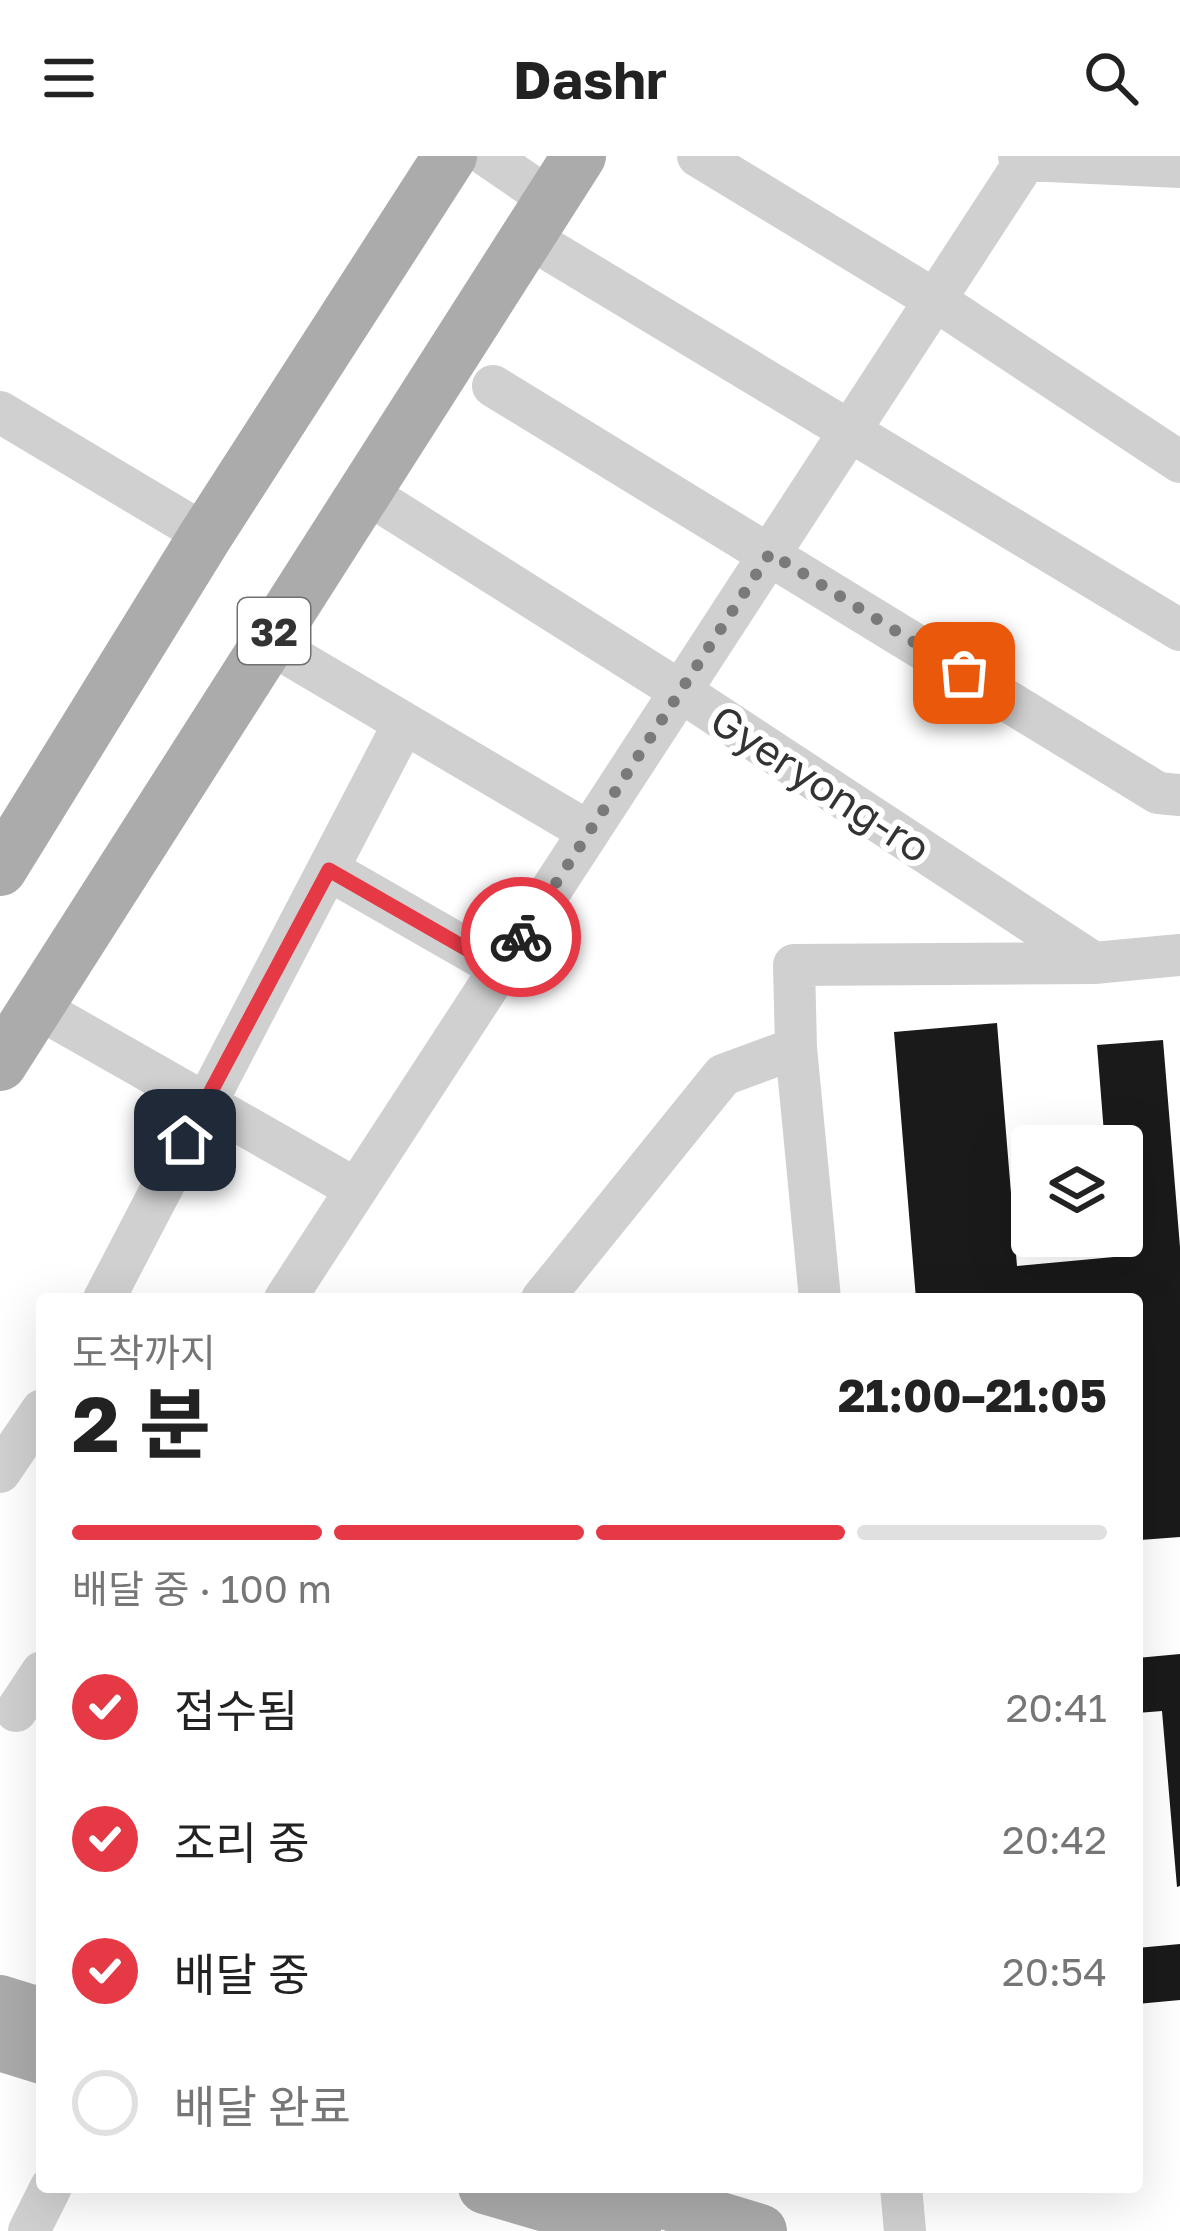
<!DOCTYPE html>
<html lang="ko">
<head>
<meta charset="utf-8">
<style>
	body { margin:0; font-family:"Golos Text","Noto Sans KR",sans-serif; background:#f2f2f2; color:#222; height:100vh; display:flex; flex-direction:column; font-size:45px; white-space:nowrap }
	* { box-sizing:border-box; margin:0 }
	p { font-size:39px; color:#767676 }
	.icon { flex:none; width:66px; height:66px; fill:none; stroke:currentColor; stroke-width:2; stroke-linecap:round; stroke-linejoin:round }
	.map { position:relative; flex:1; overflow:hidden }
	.sheet { position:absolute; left:36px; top:1137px; width:1107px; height:900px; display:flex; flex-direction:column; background:#fff; border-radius:12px; box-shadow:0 12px 48px #0002 }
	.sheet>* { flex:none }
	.fabs { position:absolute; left:1011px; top:969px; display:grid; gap:24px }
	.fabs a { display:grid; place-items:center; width:132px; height:132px; border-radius:12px; background:#fff; box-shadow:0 12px 48px #0002; font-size:60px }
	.pin { position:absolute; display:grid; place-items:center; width:102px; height:102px; color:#fff; margin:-51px; border-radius:24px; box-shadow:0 6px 18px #0006 }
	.courier { position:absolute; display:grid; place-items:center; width:120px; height:120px; margin:-60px; border:9px solid #e63946; border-radius:50%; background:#fff; color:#222; box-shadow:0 3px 15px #0007 }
	.summary em { font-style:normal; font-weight:700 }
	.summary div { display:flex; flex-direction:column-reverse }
	.summary { display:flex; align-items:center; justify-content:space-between; height:204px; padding:0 36px }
	h1 { font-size:78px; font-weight:700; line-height:90px }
	.bar { display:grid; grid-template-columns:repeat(4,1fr); gap:18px 12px; align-content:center; height:144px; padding:0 36px }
	.bar i { height:15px; border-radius:9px; background:#e0e0e0 }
	.bar .selected { background:#e63946 }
	.bar p { grid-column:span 4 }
	ol { padding:0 36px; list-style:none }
	li { display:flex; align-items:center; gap:36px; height:132px }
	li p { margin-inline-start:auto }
	li .icon { padding:12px; border-radius:50%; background:#e63946; color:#fff; stroke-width:4 }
	li:last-child { color:#767676 }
	li i { width:66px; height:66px; border:6px solid #e0e0e0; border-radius:50% }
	header { display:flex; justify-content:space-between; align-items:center; height:156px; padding:0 36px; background:#fff; font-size:54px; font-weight:700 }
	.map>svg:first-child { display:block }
</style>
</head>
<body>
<header><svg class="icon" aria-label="menu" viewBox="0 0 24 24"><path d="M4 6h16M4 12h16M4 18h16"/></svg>Dashr<svg class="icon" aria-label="search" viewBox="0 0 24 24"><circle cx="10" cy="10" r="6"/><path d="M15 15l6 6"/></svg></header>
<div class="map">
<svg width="1180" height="2075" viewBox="0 0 1180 2075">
	<rect width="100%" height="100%" fill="#fff"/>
	<!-- building -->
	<path fill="#1a1a1a" d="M997,867L1017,1110L1114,1101L1112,1080H1122V990H1105L1097,889L1163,884L1180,1091V1381L1140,1384L1137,1143H916L894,876Z
		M1180,1498V1730L1177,1731L1162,1555L1137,1557V1502Z
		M1180,1788V1844L1137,1848V1792Z"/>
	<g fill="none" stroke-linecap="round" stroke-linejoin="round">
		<!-- minor -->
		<path stroke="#d0d0d0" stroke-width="42" d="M487,0L550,43
			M698,0L935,144L1180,306
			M1019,0L1026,4L1180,11
			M526,80L1180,474
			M493,230L1158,637L1180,639
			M0,256L206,379
			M363,335L680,535L1094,807
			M267,486L589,676
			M329,714L500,812
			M36,851L356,1033
			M104,1143L403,569
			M285,1143L1026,4
			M542,1143L723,919L796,892
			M820,1143L796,892L794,809L1094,807L1180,799
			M0,1316L42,1254
			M16,1555L42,1516
			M901,2031L905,2075
			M29,2075L51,2031"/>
		<!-- major -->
		<path stroke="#ababab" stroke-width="54" d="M0,713L206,379L450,0
			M0,908L579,0
			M0,1846L42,1859
			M0,1888L42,1901
			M485,2031L634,2075
			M614,2031L760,2075"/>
	</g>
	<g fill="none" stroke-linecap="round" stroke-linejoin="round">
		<!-- done -->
		<path stroke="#7a7a7a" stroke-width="12" stroke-dasharray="0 21.6" d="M521,781L770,397L964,517"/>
		<!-- route -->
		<path stroke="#e63946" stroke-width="15" d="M185,984L329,714L500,812L521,781"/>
	</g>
	<g text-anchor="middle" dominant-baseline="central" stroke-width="12" stroke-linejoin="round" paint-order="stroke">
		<!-- shield labels -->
		<rect fill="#fff" stroke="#707070" stroke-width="3" x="238" y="442" width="72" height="66" rx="9"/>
		<g font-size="39" font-weight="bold" fill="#333">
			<text x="274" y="475">32</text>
		</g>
		<!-- street labels -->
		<g font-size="42" fill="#333" stroke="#fff">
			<text transform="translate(821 627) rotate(33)">Gyeryong-ro</text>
		</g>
	</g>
</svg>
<div class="fabs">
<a><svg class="icon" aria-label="layers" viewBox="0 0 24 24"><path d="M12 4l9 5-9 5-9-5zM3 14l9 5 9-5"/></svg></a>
</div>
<div class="pin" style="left:964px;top:517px;background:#ea580c"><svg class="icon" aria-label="bag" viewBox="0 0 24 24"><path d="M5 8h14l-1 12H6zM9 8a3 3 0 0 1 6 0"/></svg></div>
<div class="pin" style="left:185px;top:984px;background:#1f2937"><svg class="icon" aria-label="home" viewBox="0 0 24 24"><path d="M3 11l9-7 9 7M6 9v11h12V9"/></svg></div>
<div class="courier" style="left:521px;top:781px"><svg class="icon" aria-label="bike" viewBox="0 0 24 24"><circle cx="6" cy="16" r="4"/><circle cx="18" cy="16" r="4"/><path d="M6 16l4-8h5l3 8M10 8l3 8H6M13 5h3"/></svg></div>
<section class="sheet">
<div class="summary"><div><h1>2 분</h1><p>도착까지</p></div><em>21:00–21:05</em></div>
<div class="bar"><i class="selected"></i><i class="selected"></i><i class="selected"></i><i></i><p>배달 중 · 100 m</p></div>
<ol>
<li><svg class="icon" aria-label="check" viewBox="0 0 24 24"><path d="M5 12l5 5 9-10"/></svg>접수됨<p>20:41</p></li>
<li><svg class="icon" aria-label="check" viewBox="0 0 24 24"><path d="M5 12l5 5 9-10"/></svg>조리 중<p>20:42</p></li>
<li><svg class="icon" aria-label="check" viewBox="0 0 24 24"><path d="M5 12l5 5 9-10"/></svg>배달 중<p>20:54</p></li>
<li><i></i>배달 완료</li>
</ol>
</section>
</div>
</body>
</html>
